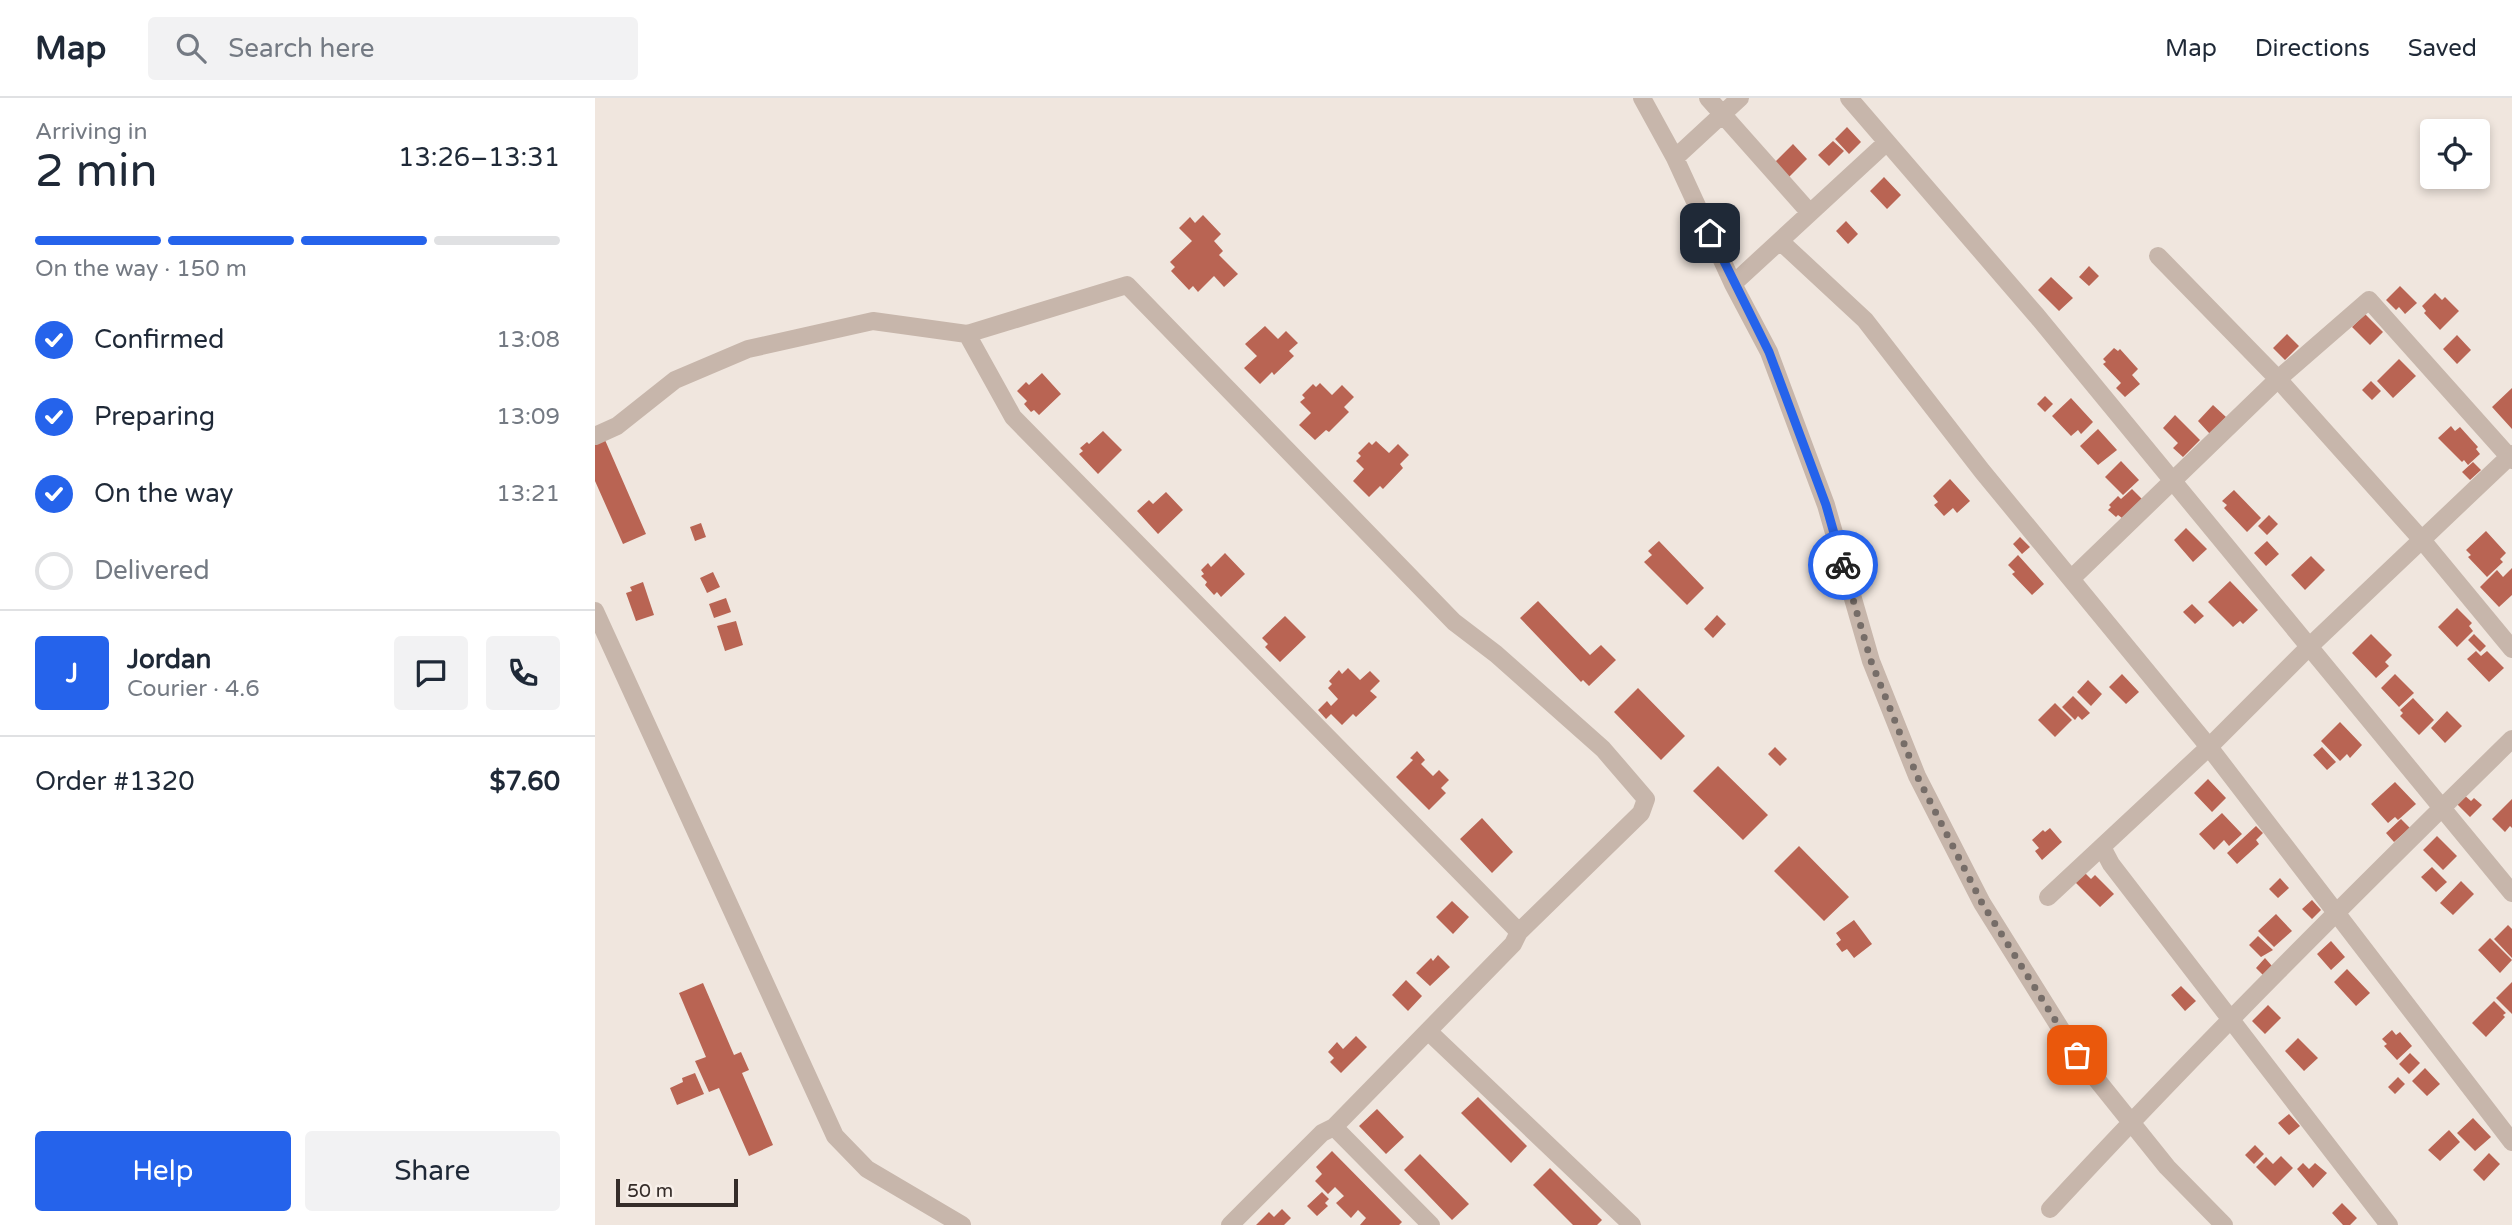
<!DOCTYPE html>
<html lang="en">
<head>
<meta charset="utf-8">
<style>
	body { margin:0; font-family:"Varela Round",sans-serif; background:#f2f2f3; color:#1f2937; height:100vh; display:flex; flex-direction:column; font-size:26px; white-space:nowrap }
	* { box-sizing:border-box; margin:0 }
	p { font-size:23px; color:#747a83 }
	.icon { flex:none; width:38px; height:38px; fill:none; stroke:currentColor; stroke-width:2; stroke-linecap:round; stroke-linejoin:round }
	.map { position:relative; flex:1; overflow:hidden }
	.details { display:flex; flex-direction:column; background:#fff; width:595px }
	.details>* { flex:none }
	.tools { position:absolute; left:1825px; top:21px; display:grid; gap:14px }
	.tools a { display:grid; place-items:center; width:70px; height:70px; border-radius:7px; background:#fff; box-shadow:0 4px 10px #0003; font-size:35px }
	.scale { position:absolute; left:21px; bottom:18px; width:122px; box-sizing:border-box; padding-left:7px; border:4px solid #352c29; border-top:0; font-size:19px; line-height:24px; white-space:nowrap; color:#352c29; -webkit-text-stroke:5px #f8f0ea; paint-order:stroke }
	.pin { position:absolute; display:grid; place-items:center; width:60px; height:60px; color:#fff; margin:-30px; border-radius:14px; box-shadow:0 4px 10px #0006 }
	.courier { position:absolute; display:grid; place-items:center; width:70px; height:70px; margin:-35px; border:5px solid #2563eb; border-radius:50%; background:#fff; color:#222; box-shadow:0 2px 9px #0007 }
	.summary em { font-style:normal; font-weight:600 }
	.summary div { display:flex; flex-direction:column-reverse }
	.summary { display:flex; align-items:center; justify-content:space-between; height:119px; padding:0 35px }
	h1 { font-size:46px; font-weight:600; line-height:52px }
	.bar { display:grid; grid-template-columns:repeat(4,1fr); gap:10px 7px; align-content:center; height:84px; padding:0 35px }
	.bar i { height:9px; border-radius:5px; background:#e0e1e3 }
	.bar .active { background:#2563eb }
	.bar p { grid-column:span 4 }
	.line { display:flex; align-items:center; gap:18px; padding:0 35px; border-top:2px solid #e0e1e3 }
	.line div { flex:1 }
	.round { display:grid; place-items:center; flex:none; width:74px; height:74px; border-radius:7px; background:#f2f2f3 }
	ol { padding:0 35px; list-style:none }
	li { display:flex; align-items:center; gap:21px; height:77px }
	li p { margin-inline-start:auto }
	li .icon { padding:7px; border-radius:50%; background:#2563eb; color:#fff; stroke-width:4 }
	li:last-child { color:#747a83 }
	li i { width:38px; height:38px; border:4px solid #e0e1e3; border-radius:50% }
	.button { display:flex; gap:14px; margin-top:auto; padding:14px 35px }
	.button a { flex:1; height:80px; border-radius:7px; background:#2563eb; color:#fff; font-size:28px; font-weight:600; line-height:80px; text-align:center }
	.button a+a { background:#f2f2f3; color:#1f2937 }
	header { display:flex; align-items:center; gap:42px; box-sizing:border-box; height:98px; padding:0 35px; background:#fff; border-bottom:2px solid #e0e1e3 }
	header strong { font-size:33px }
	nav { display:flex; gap:38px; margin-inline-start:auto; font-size:24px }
	.search { width:490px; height:63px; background:#f2f2f3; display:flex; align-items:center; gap:18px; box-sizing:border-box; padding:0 24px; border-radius:7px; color:#747a83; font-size:26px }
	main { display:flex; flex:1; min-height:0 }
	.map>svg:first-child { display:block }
</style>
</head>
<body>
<header>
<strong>Map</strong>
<div class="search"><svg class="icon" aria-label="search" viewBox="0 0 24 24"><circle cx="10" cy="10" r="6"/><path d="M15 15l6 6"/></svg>Search here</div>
<nav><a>Map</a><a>Directions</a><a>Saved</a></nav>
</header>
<main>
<section class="details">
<div class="summary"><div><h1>2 min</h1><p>Arriving in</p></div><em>13:26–13:31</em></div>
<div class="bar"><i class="active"></i><i class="active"></i><i class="active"></i><i></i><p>On the way · 150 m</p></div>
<ol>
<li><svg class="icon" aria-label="check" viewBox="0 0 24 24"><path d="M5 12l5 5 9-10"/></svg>Confirmed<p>13:08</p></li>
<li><svg class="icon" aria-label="check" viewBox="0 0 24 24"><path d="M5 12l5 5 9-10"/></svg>Preparing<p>13:09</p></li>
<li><svg class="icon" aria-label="check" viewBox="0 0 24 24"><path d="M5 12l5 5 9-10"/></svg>On the way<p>13:21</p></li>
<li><i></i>Delivered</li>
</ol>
<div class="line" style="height:126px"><b class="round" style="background:#2563eb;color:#fff">J</b><div><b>Jordan</b><p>Courier · 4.6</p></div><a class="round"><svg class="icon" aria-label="chat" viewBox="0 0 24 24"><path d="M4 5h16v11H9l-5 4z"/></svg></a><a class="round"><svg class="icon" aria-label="phone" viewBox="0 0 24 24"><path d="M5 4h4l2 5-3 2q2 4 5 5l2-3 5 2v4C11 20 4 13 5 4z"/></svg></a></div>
<div class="line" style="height:91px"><div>Order #1320</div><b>$7.60</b></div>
<div class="button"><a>Help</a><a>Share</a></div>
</section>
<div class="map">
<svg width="1917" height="1127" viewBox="0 0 1917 1127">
	<rect width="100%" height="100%" fill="#f0e6de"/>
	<!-- building -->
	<path fill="#b96453" d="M1252,29L1266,44L1254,56L1240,41Z
		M1238,43L1249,53L1234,68L1223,57Z
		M1198,46L1212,61L1194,79L1180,64Z
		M1289,79L1306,97L1292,111L1275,93Z
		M608,117L626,136L619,143L628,153L624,157L643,176L629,189L619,178L603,194L598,188L594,192L576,173L580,169L575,164L597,143L584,130L595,119L600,125Z
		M1251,123L1263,136L1253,146L1241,133Z
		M1494,168L1504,178L1494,188L1484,179Z
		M1456,179L1478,200L1464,213L1443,192Z
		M1805,188L1822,205L1810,216L1804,209L1801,212L1791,202Z
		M1840,195L1847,202L1850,199L1864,213L1845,232L1829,215L1831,213L1827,208Z
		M1770,216L1788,234L1775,247L1757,229Z
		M670,228L683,241L691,233L703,245L694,253L699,258L679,277L677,274L665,286L649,270L662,258L650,246Z
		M1692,236L1704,248L1690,262L1678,250Z
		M1862,237L1876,252L1862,266L1848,251Z
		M1519,250L1523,253L1525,251L1543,271L1537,277L1545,286L1530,299L1521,290L1526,285L1508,266L1511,264L1508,261Z
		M1804,261L1821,278L1798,300L1782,283Z
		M447,275L466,296L444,317L439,312L436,314L429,306L432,303L422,293L431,284L434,287Z
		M1776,283L1786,293L1777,302L1767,292Z
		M725,285L737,297L747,287L759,299L749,309L754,314L734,334L731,332L720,342L704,327L716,315L705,304L710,300L707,297L718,286L721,289Z
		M1917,290V331L1897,309Z
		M1450,298L1458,306L1450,314L1442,306Z
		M1476,300L1498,324L1486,336L1483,332L1476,338L1457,318Z
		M1618,307L1631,319L1615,336L1603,323Z
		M1580,317L1605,342L1588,359L1578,350L1583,345L1568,330Z
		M1856,328L1860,333L1865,329L1883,349L1881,351L1885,356L1873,367L1869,362L1867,364L1843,340Z
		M1503,331L1522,352L1503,367L1485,348Z
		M508,333L527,352L503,376L484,356L488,353L485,350L492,344L494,346Z
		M10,342L51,436L28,446L0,383V347Z
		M781,343L794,355L803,346L814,357L805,366L808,370L788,391L785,388L774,399L758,383L769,371L761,363L766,358L763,355L774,344L777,347Z
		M1526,363L1544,382L1528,397L1510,379Z
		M1878,364L1886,372L1875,382L1867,374Z
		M1355,381L1375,403L1362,415L1358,410L1349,418L1339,407L1343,404L1338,398Z
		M1537,391L1547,401L1527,420L1523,417L1521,419L1513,412L1516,409L1514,407L1523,398L1526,401Z
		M1639,392L1666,420L1652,434L1629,410L1632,407L1627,403Z
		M571,394L588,412L563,436L542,413L554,402L558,406Z
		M1674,417L1683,426L1672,437L1663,428Z
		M106,425L111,439L100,443L95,429Z
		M1591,430L1612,451L1598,464L1579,442Z
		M1891,433L1911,455L1905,461L1908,464L1892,479L1873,459L1876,457L1871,452Z
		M1425,439L1435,449L1427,456L1418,446Z
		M1064,443L1109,490L1092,507L1049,464L1057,457L1053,453Z
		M1672,443L1684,456L1671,468L1659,455Z
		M630,455L650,476L626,499L622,494L619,497L610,487L612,484L606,478L609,476L606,472L613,465L616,469Z
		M1423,457L1449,486L1437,497L1417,476L1420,474L1413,467Z
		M1716,458L1730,472L1710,492L1696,477Z
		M1917,470V497L1904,509L1885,489L1902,472L1908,479Z
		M118,474L125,489L112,495L105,480Z
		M1635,483L1663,512L1648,526L1645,523L1638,529L1613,504Z
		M48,484L59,517L41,523L31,495L37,493L35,489Z
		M131,500L136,514L119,520L114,506Z
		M943,503L995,557L1006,547L1021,562L994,588L988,582L986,584L925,520Z
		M1597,506L1609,518L1600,526L1588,514Z
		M1862,510L1877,525L1874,528L1878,533L1862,549L1843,529Z
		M1122,517L1131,526L1118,540L1109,531Z
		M690,518L711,539L685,564L670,549L673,546L667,540Z
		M141,523L148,547L130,553L122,528Z
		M1776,536L1797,557L1790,564L1794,568L1781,580L1757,555Z
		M1879,536L1891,548L1885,554L1873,542Z
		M1881,553L1886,558L1892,553L1909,570L1894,584L1872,561Z
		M753,570L765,582L775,573L785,583L775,593L782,599L761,619L758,616L747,627L736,616L731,621L723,612L732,603L736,608L743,601L733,590L737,586L734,583L744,572L747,576Z
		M1527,576L1544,594L1531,606L1514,589Z
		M1800,576L1819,595L1804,609L1786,590Z
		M1493,582L1507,596L1496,608L1482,594Z
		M1043,590L1090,638L1066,662L1019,614Z
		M1478,598L1495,615L1487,622L1483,618L1480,622L1467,609Z
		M1818,600L1839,622L1824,637L1805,618L1808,615L1805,612Z
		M1460,605L1477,622L1460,639L1443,622Z
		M1852,613L1867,628L1850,645L1836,630Z
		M1745,624L1767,647L1755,660L1752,656L1745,663L1726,643Z
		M1180,649L1192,661L1185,668L1173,656Z
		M1727,649L1741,664L1732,672L1718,657Z
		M822,653L830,662L826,666L838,678L844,672L854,682L846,690L851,695L834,712L801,679L818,662L815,660Z
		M1123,668L1173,717L1148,742L1098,693Z
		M1613,681L1631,700L1617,714L1599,695Z
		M1800,684L1821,706L1803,722L1800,719L1793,725L1776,706Z
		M1868,696L1876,703L1879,700L1887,707L1875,719L1860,704Z
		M1917,701V730L1915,728L1910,734L1897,721Z
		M1627,715L1647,736L1634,748L1629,742L1619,752L1604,736Z
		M887,720L918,754L897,775L865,741Z
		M1806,721L1815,730L1799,744L1791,735Z
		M1661,728L1668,735L1661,742L1664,746L1642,766L1632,755Z
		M1455,730L1467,744L1447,762L1440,753L1444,750L1437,742L1448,732L1450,734Z
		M1842,738L1862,758L1848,772L1828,752Z
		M1204,748L1254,799L1229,823L1179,773Z
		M1837,769L1852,784L1841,794L1826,779Z
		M1488,773L1496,781L1500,777L1519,796L1505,809L1479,783Z
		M1685,780L1694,790L1683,800L1674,791Z
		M1866,783L1879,796L1858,817L1845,805Z
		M1717,802L1726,812L1717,821L1707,811Z
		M857,803L874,819L858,836L841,819Z
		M1681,816L1697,833L1679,849L1663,833Z
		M1259,822L1277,846L1259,860L1252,851L1247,854L1241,846L1246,842L1241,835Z
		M1913,827L1917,831V860L1899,841Z
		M1663,838L1678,852L1666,859L1654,847Z
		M1895,840L1917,862L1905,875L1883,852Z
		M1736,843L1750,859L1736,872L1722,856Z
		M843,857L855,869L835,888L821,875L836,860L838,863Z
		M1670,860L1677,868L1668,877L1661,870Z
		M1752,871L1775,895L1761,908L1739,884Z
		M811,882L827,898L813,913L797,897Z
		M1917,884V916L1901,900Z
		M108,885L139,957L146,954L154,972L147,975L178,1047L154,1058L124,990L114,994L100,963L111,959L84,895Z
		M1586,888L1601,903L1590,913L1576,897Z
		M1899,903L1911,915L1908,917L1910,919L1891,939L1877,925Z
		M1673,907L1686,920L1670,936L1657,923Z
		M1797,932L1801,937L1805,934L1817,948L1802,962L1789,948L1792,946L1787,941Z
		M761,938L772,949L746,975L735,964L739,960L733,954L742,944L748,951Z
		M1703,940L1723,960L1709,973L1690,953Z
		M1815,955L1825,965L1814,976L1804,966Z
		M1830,970L1845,986L1832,998L1817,983Z
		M100,975L109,996L82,1007L75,990L88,984L87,980Z
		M1803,979L1810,986L1800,996L1793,989Z
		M883,999L932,1048L916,1065L866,1015Z
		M782,1011L809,1039L791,1056L764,1028Z
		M1694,1016L1705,1028L1694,1037L1683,1025Z
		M1878,1020L1896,1039L1880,1053L1862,1035Z
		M1854,1032L1865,1044L1845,1063L1833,1052Z
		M1660,1047L1669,1056L1659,1066L1650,1057Z
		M737,1053L807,1124L804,1127H765L771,1120L763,1112L756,1120L741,1105L749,1098L740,1089L733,1096L720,1083L727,1076L721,1069Z
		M1894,1055L1905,1066L1889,1083L1878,1072Z
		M825,1056L874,1106L857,1122L809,1072Z
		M1686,1058L1698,1070L1680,1088L1661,1069L1671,1059L1678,1066Z
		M1708,1065L1714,1071L1720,1065L1732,1075L1718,1090L1702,1071Z
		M955,1070L1007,1122L1002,1127H978L938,1087Z
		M727,1094L734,1101L730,1105L733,1108L722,1118L712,1108Z
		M1747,1105L1762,1120L1755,1127H1748L1737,1115Z
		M687,1111L696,1120L689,1127H661L674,1114L679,1119Z"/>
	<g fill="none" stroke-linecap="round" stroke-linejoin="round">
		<!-- minor -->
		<path stroke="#c7b6ab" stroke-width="18" d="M1047,0L1080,60L1138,186L1174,254L1231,407L1276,563L1322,678L1387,805L1482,957L1572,1069L1629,1127
			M1113,0L1215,115
			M1254,0L1442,218L1917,795
			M1080,60L1145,0
			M1185,143L1270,222L1387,373L1614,649L1917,1044
			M1563,158L1683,281L1827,442L1917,551
			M1138,186L1292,44
			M372,236L418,319L924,834
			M0,338L22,328L80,282L153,251L278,223L372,236L532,187L859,524L901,556L1008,651L1051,701L1046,715L924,834L918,846L739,1029L727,1035L635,1127
			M1477,480L1683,281L1774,202L1917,362
			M0,513L240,1038L272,1071L367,1127
			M1507,749L1516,766L1794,1127
			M1453,799L1614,649L1716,547L1917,356
			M833,933L1037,1127
			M739,1029L836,1127
			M1455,1111C1604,950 1761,794 1917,641"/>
	</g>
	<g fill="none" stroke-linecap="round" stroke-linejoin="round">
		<!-- done -->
		<path stroke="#766d68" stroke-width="7" stroke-dasharray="0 12.6" d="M1248,467L1276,563L1322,678L1387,805L1482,957"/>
		<!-- route -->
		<path stroke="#2563eb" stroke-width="9" d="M1115,135L1174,254L1231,407L1248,467"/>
	</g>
</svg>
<div class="tools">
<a><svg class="icon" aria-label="locate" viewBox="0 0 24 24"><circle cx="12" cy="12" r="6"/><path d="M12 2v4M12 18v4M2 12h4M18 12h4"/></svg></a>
</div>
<div class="scale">50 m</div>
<div class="pin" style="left:1482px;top:957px;background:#ea580c"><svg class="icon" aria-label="bag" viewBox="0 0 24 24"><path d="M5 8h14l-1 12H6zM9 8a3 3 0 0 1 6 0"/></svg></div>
<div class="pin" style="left:1115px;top:135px;background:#1f2937"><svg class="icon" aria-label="home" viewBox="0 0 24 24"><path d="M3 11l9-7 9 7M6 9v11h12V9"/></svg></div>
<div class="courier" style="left:1248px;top:467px"><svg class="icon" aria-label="bike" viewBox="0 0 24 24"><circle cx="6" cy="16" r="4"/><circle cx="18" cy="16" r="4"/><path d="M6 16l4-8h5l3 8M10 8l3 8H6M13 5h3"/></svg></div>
</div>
</main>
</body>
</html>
